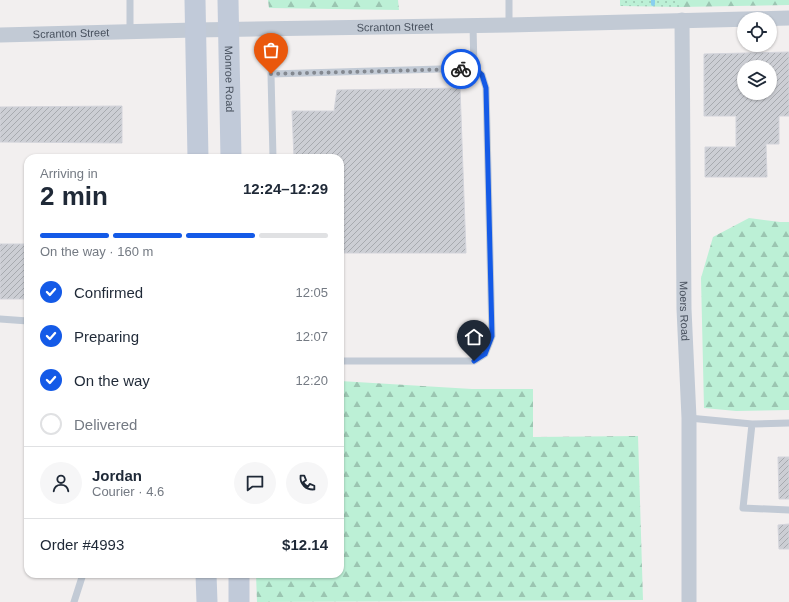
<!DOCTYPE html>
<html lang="en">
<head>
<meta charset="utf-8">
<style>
	body { margin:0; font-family:Helvetica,sans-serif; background:#f6f6f7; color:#1f2937; height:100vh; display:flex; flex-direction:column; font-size:15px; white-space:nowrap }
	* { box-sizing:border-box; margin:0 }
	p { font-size:13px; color:#747a83 }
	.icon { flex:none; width:22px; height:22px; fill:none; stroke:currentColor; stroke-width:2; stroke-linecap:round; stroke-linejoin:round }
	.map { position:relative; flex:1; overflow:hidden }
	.panel { position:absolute; left:24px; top:154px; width:320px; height:424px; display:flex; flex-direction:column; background:#fff; border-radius:12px; box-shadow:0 1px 3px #0004 }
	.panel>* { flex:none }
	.fabs { position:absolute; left:737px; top:12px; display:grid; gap:8px }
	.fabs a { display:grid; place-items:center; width:40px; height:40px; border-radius:50%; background:#fff; box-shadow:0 1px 3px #0004; font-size:20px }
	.pin { position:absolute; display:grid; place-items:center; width:34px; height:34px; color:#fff; margin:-41px -17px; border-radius:50% 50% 50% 0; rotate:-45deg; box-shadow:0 0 4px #0007 }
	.pin .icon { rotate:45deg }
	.courier { position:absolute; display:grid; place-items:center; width:40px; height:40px; margin:-20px; border:3px solid #145ae7; border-radius:50%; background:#fff; color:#222; box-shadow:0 1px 5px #0007 }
	.head em { font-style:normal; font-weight:700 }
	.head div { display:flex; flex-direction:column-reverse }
	.head { display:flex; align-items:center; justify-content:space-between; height:68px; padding:0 16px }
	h1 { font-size:26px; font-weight:700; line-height:30px }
	.bar { display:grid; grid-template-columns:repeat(4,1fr); gap:6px 4px; align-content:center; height:48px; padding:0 16px }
	.bar i { height:5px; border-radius:3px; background:#e0e1e3 }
	.bar .current { background:#145ae7 }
	.bar p { grid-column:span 4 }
	.line { display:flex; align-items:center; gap:10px; padding:0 16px; border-top:1px solid #e0e1e3 }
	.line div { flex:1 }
	.round { display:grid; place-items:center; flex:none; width:42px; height:42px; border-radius:21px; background:#f6f6f7 }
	ol { padding:0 16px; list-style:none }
	li { display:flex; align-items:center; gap:12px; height:44px }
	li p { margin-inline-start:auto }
	li .icon { padding:4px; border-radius:50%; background:#145ae7; color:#fff; stroke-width:4 }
	li:last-child { color:#747a83 }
	li i { width:22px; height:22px; border:2px solid #e0e1e3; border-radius:50% }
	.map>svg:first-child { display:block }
</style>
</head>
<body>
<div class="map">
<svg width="789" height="602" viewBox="0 0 789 602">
	<defs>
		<pattern id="grass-dots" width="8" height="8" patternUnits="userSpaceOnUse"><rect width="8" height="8" fill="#bcf0d6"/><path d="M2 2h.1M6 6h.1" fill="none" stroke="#9bc5b1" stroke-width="1.8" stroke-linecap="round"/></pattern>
		<pattern id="forest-firs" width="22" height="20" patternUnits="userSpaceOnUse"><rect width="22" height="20" fill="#bcf0d6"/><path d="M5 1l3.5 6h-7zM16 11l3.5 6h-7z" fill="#9bc5b1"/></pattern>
		<pattern id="building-hatch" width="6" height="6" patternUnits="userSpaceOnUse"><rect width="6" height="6" fill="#ccced4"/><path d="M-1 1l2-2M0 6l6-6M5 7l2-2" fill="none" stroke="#a7aaaf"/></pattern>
	</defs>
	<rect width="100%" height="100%" fill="#f2efef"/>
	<!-- grass -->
	<path fill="url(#grass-dots)" d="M620,0H680V7L620,6Z"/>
	<!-- forest -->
	<path fill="url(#forest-firs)" d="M268,0H398L399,10L269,8Z
		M680,0H789V5L680,7Z
		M749,218L780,222H789V410L736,411L704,408L701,278L713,237Z
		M340,381L472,389H533V437L638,436L643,600L257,602L256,574H340Z"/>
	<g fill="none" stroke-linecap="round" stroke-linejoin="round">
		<!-- stream -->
		<path stroke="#88cfef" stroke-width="4" d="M653,0V4"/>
	</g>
	<!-- building -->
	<path fill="url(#building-hatch)" stroke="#d3d4db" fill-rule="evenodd" d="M789,52V116H779V144H766L767,177H705V147H736V116H704V54ZM744,67H770V93H744Z
		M460,88L466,253H340V158H294L292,111H334L337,90Z
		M122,106V143L0,142V107Z
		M0,244H28V299H0Z
		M778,457H789V499H779Z
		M789,524V549H779L778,525Z"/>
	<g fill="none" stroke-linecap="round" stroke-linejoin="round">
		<!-- lane -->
		<path stroke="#c2cad5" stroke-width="7" d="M509,0V25
			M130,32V0
			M273,158L271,74L474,68
			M0,319L28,321
			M340,361H474L485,354L492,336L486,88L482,75L474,68L473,26
			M689,418L752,424L789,423
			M752,424L743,508L789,510
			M74,602L83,574"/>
		<!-- street -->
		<g stroke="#c2cad5" stroke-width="15">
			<path id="s1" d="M682,20L684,309L689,418V602"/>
			<path id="s2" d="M0,35L195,30L509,25L789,18"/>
		</g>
		<!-- secondary -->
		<g stroke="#c1cad9" stroke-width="21">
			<path d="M195,0L198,158"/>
			<path id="s3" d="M228,0L231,158"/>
			<path d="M206,574L207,602"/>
			<path d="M239,574V602"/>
		</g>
	</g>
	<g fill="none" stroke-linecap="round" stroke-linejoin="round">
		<!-- done -->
		<path stroke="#838890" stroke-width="4" stroke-dasharray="0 7.2" d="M271,74L461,69"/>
		<!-- route -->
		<path stroke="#145ae7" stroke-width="5" d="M461,69L474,68L482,75L486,88L492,336L485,354L474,361"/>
	</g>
	<g text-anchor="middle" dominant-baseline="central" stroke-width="3" stroke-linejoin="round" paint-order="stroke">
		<!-- street labels -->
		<g font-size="11" fill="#47505d" stroke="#fff">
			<text stroke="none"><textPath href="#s2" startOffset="395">Scranton Street</textPath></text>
			<text stroke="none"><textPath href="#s2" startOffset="71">Scranton Street</textPath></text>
			<text stroke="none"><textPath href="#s3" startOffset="79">Monroe Road</textPath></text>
			<text stroke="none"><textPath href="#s1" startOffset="291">Moers Road</textPath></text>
		</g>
	</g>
</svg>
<div class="fabs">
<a><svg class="icon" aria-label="locate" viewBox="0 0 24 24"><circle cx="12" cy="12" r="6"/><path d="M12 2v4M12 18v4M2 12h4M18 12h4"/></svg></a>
<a><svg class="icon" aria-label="layers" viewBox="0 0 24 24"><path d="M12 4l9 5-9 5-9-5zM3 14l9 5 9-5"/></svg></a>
</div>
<div class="pin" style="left:271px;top:74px;background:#ea580c"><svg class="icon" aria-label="bag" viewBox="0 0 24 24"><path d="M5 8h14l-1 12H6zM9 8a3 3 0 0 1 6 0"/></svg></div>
<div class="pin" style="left:474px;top:361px;background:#1f2937"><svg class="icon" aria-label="home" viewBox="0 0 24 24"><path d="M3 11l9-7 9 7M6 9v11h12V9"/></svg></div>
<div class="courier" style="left:461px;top:69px"><svg class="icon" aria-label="bike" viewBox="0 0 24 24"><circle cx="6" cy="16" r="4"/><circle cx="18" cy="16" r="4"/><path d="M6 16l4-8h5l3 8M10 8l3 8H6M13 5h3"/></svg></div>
<section class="panel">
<div class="head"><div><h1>2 min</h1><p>Arriving in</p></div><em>12:24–12:29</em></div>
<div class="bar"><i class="current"></i><i class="current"></i><i class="current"></i><i></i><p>On the way · 160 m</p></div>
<ol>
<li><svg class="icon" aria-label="check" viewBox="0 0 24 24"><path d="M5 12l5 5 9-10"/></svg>Confirmed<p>12:05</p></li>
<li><svg class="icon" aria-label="check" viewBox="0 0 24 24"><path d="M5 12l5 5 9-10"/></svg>Preparing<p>12:07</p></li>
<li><svg class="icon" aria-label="check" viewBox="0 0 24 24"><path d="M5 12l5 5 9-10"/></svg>On the way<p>12:20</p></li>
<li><i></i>Delivered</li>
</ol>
<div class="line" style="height:72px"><a class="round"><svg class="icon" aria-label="person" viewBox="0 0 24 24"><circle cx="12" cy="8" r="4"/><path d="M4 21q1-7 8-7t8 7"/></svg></a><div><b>Jordan</b><p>Courier · 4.6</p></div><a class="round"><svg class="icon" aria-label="chat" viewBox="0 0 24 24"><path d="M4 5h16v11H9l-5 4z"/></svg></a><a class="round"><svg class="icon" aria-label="phone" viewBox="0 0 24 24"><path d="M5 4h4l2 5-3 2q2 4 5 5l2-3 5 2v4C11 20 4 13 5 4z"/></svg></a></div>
<div class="line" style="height:52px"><div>Order #4993</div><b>$12.14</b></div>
</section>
</div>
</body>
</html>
